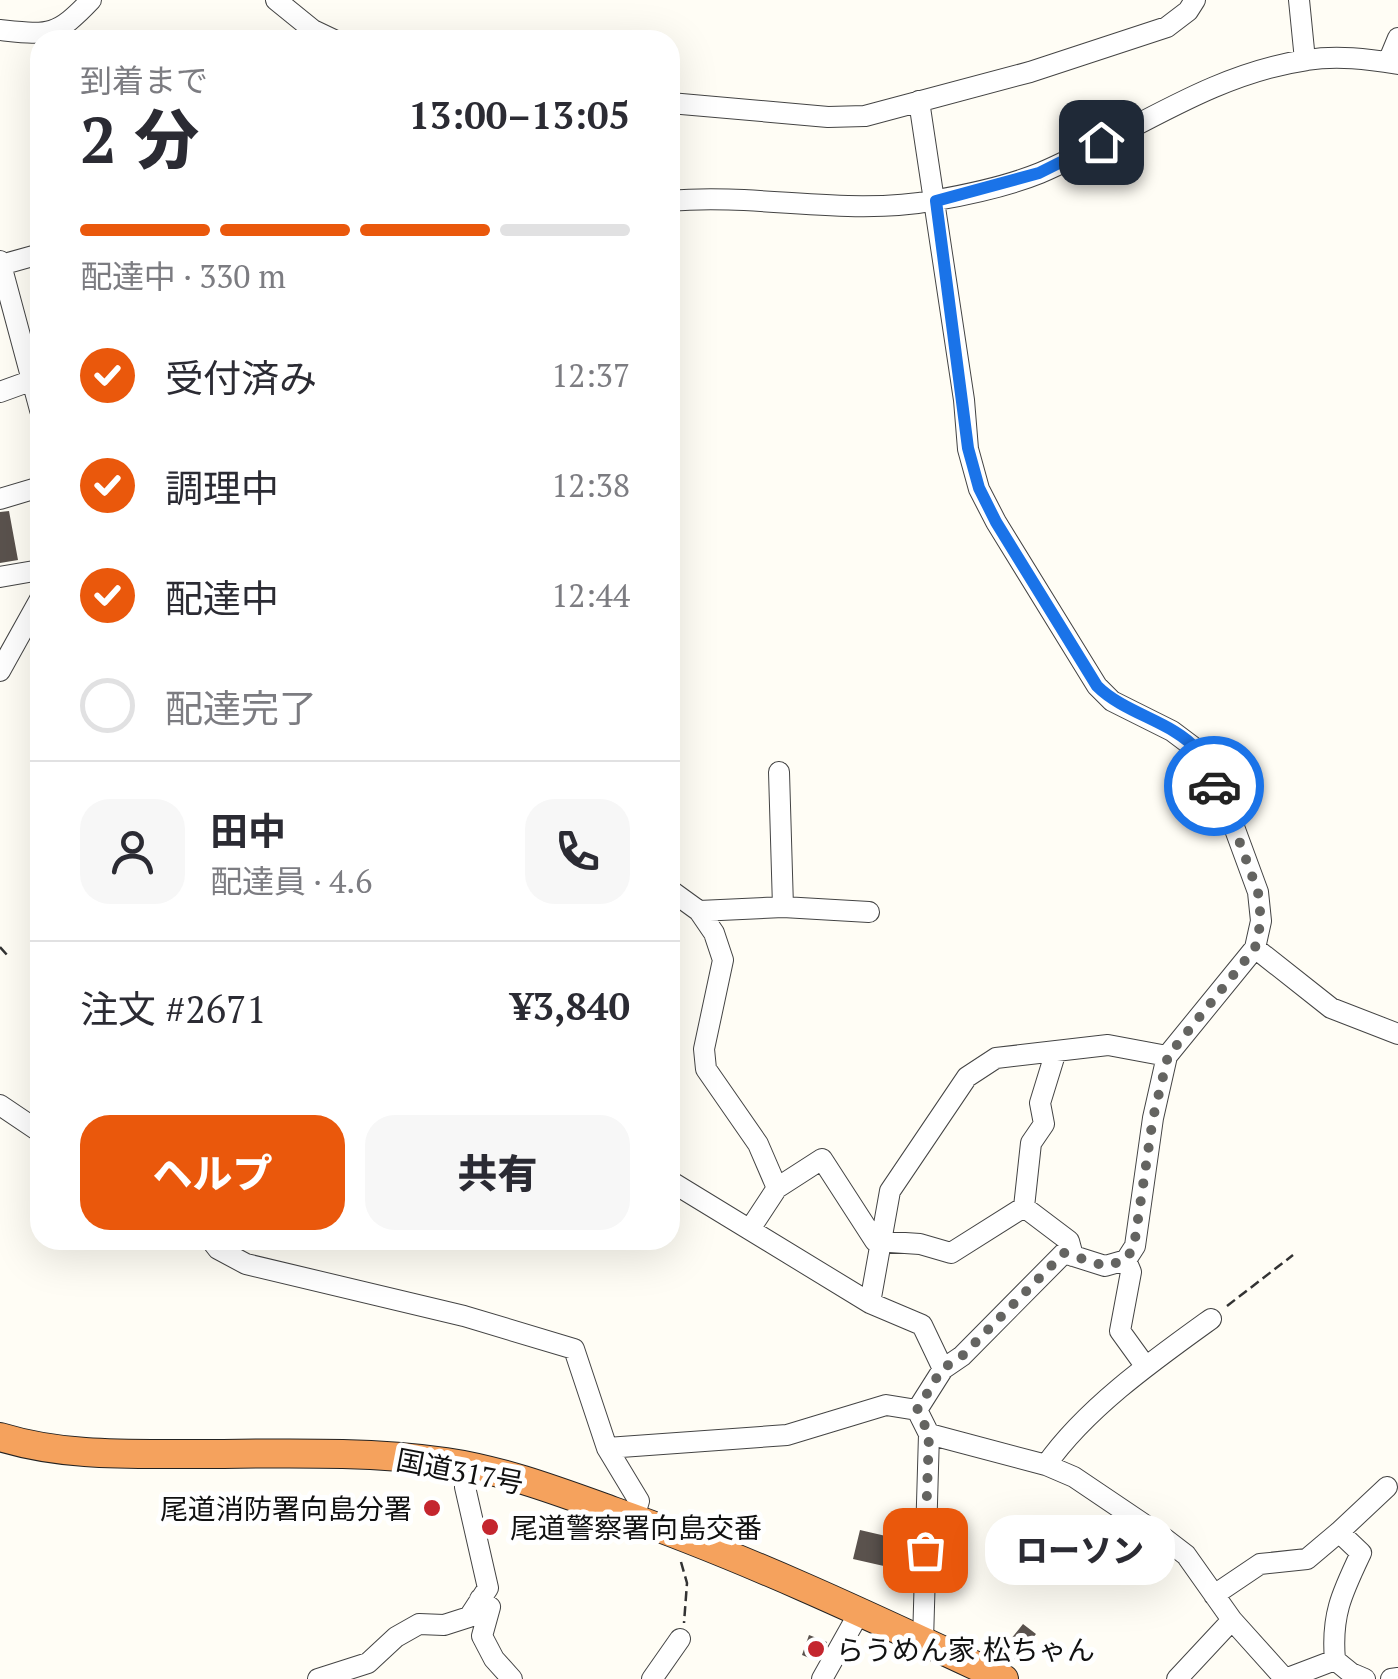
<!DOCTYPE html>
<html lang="ja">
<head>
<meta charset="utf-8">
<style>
	body { margin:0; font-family:"PT Serif","Noto Sans JP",serif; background:#f7f7f7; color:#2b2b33; height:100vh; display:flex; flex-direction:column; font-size:38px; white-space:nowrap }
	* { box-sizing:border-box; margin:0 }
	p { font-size:32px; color:#7c7c81 }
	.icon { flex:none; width:55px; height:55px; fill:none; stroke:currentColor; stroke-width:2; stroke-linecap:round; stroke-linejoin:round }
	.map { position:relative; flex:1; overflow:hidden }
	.sheet { position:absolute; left:30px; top:30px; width:650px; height:1220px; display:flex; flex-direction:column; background:#fff; border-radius:30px; box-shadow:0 10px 40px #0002 }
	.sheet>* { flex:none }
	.pin { position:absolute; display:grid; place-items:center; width:85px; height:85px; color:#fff; margin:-42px; border-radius:20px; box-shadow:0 5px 15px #0006 }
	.courier { position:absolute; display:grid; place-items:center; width:100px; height:100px; margin:-50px; border:8px solid #1a73e8; border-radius:50%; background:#fff; color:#222; box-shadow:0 2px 12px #0007 }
	.bubble { position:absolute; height:70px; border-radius:30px; background:#fff; box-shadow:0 10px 40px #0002; font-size:32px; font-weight:800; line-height:70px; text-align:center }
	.overview em { font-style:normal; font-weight:800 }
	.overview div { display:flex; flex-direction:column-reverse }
	.overview { display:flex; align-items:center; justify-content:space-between; height:170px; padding:0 50px }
	h1 { font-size:65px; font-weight:800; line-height:75px }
	.bar { display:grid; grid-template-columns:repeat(4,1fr); gap:15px 10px; align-content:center; height:120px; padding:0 50px }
	.bar i { height:12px; border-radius:8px; background:#e1e1e2 }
	.bar .current { background:#ea580c }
	.bar p { grid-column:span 4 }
	.line { display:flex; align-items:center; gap:25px; padding:0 50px; border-top:2px solid #e1e1e2 }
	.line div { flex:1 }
	.round { display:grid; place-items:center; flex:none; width:105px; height:105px; border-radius:30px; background:#f7f7f7 }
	ol { padding:0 50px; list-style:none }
	li { display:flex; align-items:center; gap:30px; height:110px }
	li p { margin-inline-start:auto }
	li .icon { padding:10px; border-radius:50%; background:#ea580c; color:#fff; stroke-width:4 }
	li:last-child { color:#7c7c81 }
	li i { width:55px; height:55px; border:5px solid #e1e1e2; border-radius:50% }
	.action { display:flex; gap:20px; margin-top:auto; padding:20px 50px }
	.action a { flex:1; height:115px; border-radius:30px; background:#ea580c; color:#fff; font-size:40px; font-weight:800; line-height:115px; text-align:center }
	.action a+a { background:#f7f7f7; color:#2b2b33 }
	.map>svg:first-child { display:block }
</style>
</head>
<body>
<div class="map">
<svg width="1398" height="1679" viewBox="0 0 1398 1679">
	<rect width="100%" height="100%" fill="#fffdf5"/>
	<!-- building -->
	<path fill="#5a524d" d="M9,511L18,560L0,563V512Z
		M860,1530L903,1540L897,1569L853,1559Z
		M1023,1624L1036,1634L1014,1660L1002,1650Z
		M809,1635L827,1642L817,1661L802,1655Z"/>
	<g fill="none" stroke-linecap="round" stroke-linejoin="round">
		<!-- minor casing -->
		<g stroke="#444" stroke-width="22">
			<path id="minor" d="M276,0L313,30L334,40
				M1299,0L1305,60
				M0,30C49,35 56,37 91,0
				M1388,62L1398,38
				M670,103L828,117L865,116L1030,72L1167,27L1188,11L1195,0
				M670,201C759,193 848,217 937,200C971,194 1008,186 1040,173C1129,135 1209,74 1307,60C1337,55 1368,59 1398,64
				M0,261L40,410
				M1,265L40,254
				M0,392L33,380
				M0,499L40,487
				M0,577L40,570
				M0,671L40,599
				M670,890L699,911L714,933L723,960L704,1049L706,1069L758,1144L777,1188
				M783,907L869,912
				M699,911L783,907L779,772
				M1255,948L1331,1008L1398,1034
				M0,1105L40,1132
				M670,1181L870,1303L922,1325L943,1369
				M1024,1207L1031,1143L1044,1124L1040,1103L1056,1051
				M750,1229L777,1188L822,1159L875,1241L920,1244L951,1253L1024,1207L1069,1241L1073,1256
				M211,1240L218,1249L246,1264L464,1316L574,1349L607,1448L639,1501L634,1518
				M1126,1260L1131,1272L1120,1331L1146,1367
				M870,1303L890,1191L967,1077L996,1058L1108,1045L1167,1056
				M917,1410L943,1369L962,1356L1064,1253L1105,1266L1126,1260L1135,1246L1153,1118L1167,1056L1255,948L1261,921L1258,892L1233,824L1196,749L1172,731L1112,701L1097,686L996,522L979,489L968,449L964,400L919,101
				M929,1434L1046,1465L1074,1477L1160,1535L1186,1555L1232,1620L1285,1679L1335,1660
				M607,1448L787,1435L886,1405L917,1410L929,1434L923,1641
				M1046,1465C1086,1408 1154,1360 1211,1319
				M1339,1532L1387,1487
				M1214,1595L1260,1564L1307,1559L1339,1532L1361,1553C1342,1593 1331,1615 1335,1660L1351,1673L1365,1679
				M480,1599L490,1607L482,1636L494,1659L512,1679
				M318,1679L368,1663L396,1637L419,1624L444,1625L469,1617L488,1588L465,1487L467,1467
				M652,1679L680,1639
				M822,1679L859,1613
				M1177,1679L1232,1620
				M1391,1679L1398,1678"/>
		</g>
		<!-- highway casing -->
		<g stroke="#222" stroke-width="30">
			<path id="highway" d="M0,1437C62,1456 124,1454 188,1454C274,1454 360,1450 446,1462C502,1470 560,1492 613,1511C747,1558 876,1619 1004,1679"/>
		</g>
		<!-- path -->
		<path stroke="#333" stroke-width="2.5" stroke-dasharray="10 5" stroke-linecap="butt" d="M0,947L8,956
			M1227,1306L1293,1255
			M681,1562L687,1583L684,1623"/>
		<!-- minor -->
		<use href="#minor" stroke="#fff" stroke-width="20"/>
		<!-- highway -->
		<use href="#highway" stroke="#f5a25d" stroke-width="28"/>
	</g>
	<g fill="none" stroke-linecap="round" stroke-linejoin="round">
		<!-- done -->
		<path stroke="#646461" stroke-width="10" stroke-dasharray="0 18" d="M925,1550L929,1434L917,1410L942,1369L962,1356L1064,1253L1105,1266L1126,1260L1134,1246L1153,1118L1168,1056L1255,948L1261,921L1258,892L1233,824L1214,786"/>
		<!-- route -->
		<path stroke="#1a73e8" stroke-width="12" d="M1101,142L1039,173L936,201L968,448L979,488L996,522L1097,686C1125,714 1174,722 1197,750C1204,760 1209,775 1214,786"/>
	</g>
	<!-- markers -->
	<g fill="#c4262e" stroke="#fff" stroke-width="4">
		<circle cx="432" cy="1508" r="10"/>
		<circle cx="490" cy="1527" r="10"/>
		<circle cx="816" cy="1649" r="10"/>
	</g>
	<g text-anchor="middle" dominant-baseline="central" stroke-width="10" stroke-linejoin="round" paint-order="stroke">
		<!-- street labels -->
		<g font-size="28" fill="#111" stroke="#fff">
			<text transform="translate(460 1471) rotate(11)">国道317号</text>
		</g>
		<!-- poi labels -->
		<g font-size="28" fill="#111" stroke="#fff" text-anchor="start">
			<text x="412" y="1508" text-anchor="end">尾道消防署向島分署</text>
			<text x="510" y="1527">尾道警察署向島交番</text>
			<text x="836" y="1649">らうめん家 松ちゃん</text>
		</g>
	</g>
</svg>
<div class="pin" style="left:925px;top:1550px;background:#ea580c"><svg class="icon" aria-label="bag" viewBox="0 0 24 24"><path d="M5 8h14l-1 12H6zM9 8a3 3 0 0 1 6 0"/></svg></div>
<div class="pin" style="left:1101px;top:142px;background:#1f2937"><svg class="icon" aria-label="home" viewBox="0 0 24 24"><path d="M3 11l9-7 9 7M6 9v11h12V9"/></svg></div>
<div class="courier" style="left:1214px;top:786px"><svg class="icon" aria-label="car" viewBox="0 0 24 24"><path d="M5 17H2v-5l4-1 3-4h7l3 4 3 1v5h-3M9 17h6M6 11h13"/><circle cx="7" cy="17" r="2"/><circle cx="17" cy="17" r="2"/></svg></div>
<div class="bubble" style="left:985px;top:1515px;width:190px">ローソン</div>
<section class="sheet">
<div class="overview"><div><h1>2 分</h1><p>到着まで</p></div><em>13:00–13:05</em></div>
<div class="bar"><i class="current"></i><i class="current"></i><i class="current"></i><i></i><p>配達中 · 330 m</p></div>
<ol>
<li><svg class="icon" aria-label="check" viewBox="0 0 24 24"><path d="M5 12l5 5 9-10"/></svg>受付済み<p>12:37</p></li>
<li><svg class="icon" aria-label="check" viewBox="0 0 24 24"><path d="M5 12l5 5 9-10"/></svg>調理中<p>12:38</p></li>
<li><svg class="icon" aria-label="check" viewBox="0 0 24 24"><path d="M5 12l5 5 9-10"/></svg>配達中<p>12:44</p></li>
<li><i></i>配達完了</li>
</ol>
<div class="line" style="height:180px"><a class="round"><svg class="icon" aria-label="person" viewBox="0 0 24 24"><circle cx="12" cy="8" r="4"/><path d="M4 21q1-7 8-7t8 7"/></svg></a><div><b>田中</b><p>配達員 · 4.6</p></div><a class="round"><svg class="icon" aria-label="phone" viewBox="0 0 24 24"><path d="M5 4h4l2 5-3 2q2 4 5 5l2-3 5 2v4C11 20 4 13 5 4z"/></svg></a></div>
<div class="line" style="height:130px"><div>注文 #2671</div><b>¥3,840</b></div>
<div class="action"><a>ヘルプ</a><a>共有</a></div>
</section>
</div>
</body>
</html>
